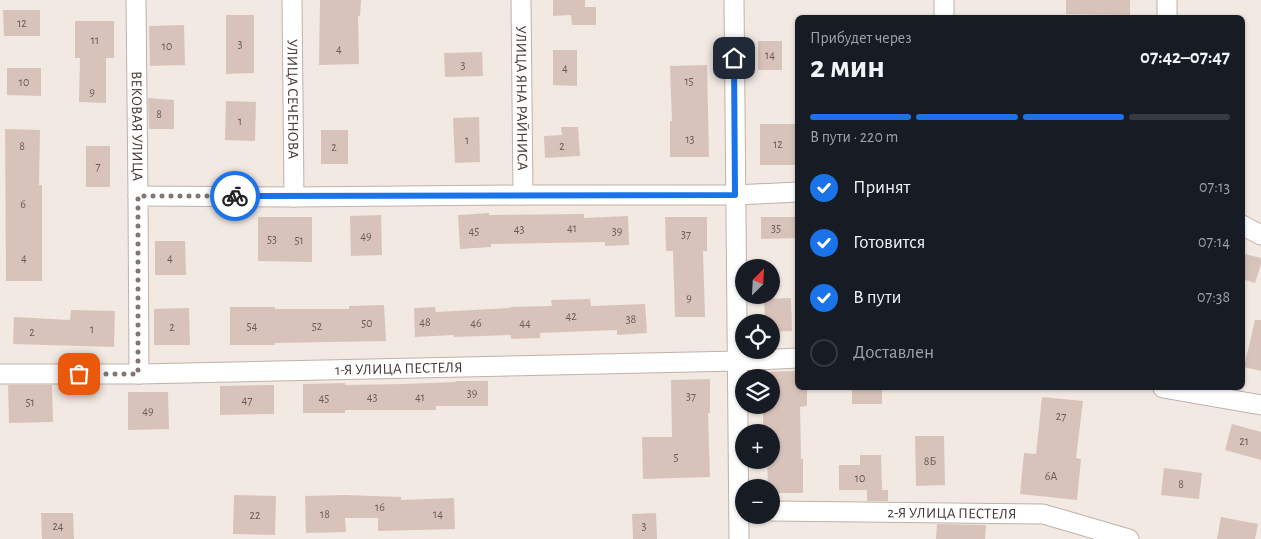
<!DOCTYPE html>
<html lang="ru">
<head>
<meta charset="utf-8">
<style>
	body { margin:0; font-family:"Alegreya Sans",sans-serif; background:#20242c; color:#f1f3f6; height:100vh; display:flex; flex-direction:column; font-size:19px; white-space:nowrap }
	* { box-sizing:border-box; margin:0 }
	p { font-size:16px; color:#9ea1a6 }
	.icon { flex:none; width:28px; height:28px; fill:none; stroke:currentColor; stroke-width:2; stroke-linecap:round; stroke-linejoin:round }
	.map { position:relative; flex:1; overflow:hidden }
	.details { position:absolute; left:795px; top:15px; width:450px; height:375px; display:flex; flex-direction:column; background:#171b24; border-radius:8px; box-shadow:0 1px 4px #0004 }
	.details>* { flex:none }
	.needle { width:32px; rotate:24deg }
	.fabs { position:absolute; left:735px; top:259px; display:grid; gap:10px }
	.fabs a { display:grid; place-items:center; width:45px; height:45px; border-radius:50%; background:#171b24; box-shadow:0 1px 4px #0004; font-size:25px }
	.pin { position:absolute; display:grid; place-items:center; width:42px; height:42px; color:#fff; margin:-21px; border-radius:10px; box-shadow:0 2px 8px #0006 }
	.courier { position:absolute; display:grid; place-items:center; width:50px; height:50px; margin:-25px; border:4px solid #1a73e8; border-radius:50%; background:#fff; color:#222; box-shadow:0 1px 6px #0007 }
	.summary em { font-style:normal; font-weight:700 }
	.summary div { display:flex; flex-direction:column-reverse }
	.summary { display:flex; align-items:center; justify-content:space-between; height:85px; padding:0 15px }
	h1 { font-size:32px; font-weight:700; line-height:38px }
	.bar { display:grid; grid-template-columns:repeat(4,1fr); gap:8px 5px; align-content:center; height:60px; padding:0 15px }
	.bar i { height:6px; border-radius:4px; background:#363941 }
	.bar .selected { background:#1a73e8 }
	.bar p { grid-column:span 4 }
	ol { padding:0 15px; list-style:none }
	li { display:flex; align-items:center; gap:15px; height:55px }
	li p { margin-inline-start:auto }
	li .icon { padding:5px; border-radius:50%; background:#1a73e8; color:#fff; stroke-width:4 }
	li:last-child { color:#9ea1a6 }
	li i { width:28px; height:28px; border:2px solid #363941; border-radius:50% }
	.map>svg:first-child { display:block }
</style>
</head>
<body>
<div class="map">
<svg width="1261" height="539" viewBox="0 0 1261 539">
	<rect width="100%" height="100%" fill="#f2e9e3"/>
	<!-- building -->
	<path fill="#d8c3ba" d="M320,0H361L360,16H358L359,64L319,65Z
		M553,0H585V7H596V25H572L571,15L553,16Z
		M1066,0H1130V15L1066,14Z
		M3,10H40V36H4Z
		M226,15H254V73L226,74Z
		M75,21H114V58H106V103L79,102L80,58H75Z
		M184,25L185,65L150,66L149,26Z
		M758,41H782V70H758Z
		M553,50H577V86L553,85Z
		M482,52L483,76L445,77L444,53Z
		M707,65L709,157H670V121H672L670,66Z
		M7,68H41V96L7,95Z
		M148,98L174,100V129H149Z
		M226,101L256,102L255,141L225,140Z
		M479,117L480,162L455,163L453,118Z
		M760,124H797V165H760Z
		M561,127H578L580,156L545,158L544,136L562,135Z
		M5,129L40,130L39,185H42V281H6Z
		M321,130H348V164H321Z
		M86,146H110V187H86Z
		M489,213V215L584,214V218L628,216L629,245L605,246V242L491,244V247L460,249L458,215Z
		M381,215L382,255L351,256L350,216Z
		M258,217H312V262L258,261Z
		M665,217H707V251H703L705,317H675L673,251H666Z
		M761,217H798V238L761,239Z
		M155,241H185L186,275H155Z
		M1245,254L1261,258V264L1255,283L1242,279V263Z
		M791,298L792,331L771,332V322H765L764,299Z
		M590,299L591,306L645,304L647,333L617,335V330L540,333V338L511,339V335L454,337V335L415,337L414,308L435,307L436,312L510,308V307L552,306L551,300Z
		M384,305L386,341L275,343V345H230V307H275V309H349V306Z
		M189,308L190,345H154V309Z
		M71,310L115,311L114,347L13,344L14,317L70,320Z
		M1255,320H1261V371L1244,367Z
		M798,371V388H807V406L800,407L801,459H803V493H771V488H768L767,460H771V432H763V405H771V378H762V372Z
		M710,379V413H708L710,477L643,479L642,437H672L671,380Z
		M456,381H488V406H436V410H345V413H303V384L345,383V385L404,384L456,382Z
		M8,385H52L53,422L9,423Z
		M274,385V414L220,415V386Z
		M852,388H882V404H852Z
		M128,392H168L169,429L128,430Z
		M1042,397L1083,401L1076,458L1081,459L1077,500L1020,494L1024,453L1036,454Z
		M1232,424L1261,432V460L1225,450Z
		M915,436H944L945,485L916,486Z
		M860,455H881L882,490H888V501H867V490H839V465H860Z
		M1164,468L1202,473L1199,499L1161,495Z
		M234,495L276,496L275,535L233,534Z
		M345,495L401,497V500L454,498L455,529L378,531V518H345L346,532L306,533L305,496Z
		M41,513H73L74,539H42Z
		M656,513L657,539H633L632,514Z
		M1221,517L1258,524L1255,539H1217Z
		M937,524L986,525L985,539H936Z"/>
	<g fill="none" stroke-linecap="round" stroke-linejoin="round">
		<!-- minor casing -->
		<g stroke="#c1b1a8" stroke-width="21">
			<g id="minor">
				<path id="s1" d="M136,0L138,196L139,374"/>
				<path id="s2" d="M292,0L294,197"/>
				<path id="s3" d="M521,0L523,195"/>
				<path d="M734,0L739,539"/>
				<path d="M944,0V18"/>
				<path d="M1167,0V18"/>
				<path d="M138,196L294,197L523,195H735L798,192"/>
				<path d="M1242,225L1261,235"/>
				<path id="s4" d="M0,374H139L738,361L798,358"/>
				<path d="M1163,388L1261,405"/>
				<path id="s5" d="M771,511L1043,514L1129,539"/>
			</g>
		</g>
		<!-- minor -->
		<use href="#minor" stroke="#fff" stroke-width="19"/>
	</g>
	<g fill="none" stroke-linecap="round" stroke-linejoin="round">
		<!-- done -->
		<path stroke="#817671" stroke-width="5" stroke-dasharray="0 9" d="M79,374H138V196H235"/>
		<!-- route -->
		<path stroke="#1a73e8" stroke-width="6" d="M235,196L735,195L734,58"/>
	</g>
	<g text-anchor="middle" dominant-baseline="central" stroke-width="4" stroke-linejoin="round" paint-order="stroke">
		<!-- number labels -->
		<g font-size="12" fill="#695b55">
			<text x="22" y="23">12</text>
			<text x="95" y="40">11</text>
			<text x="240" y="44">3</text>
			<text x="167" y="46">10</text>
			<text x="339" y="49">4</text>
			<text x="770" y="55">14</text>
			<text x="463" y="65">3</text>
			<text x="565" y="68">4</text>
			<text x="689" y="81">15</text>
			<text x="24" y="82">10</text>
			<text x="92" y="92">9</text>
			<text x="159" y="114">8</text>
			<text x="240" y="121">1</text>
			<text x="690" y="139">13</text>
			<text x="467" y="140">1</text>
			<text x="778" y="144">12</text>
			<text x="22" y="146">8</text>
			<text x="562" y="146">2</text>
			<text x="334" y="147">2</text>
			<text x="98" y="166">7</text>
			<text x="23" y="204">6</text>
			<text x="572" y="228">41</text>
			<text x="776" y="228">35</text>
			<text x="519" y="229">43</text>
			<text x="474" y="231">45</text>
			<text x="617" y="231">39</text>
			<text x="686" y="234">37</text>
			<text x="366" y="236">49</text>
			<text x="272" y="239">53</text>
			<text x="299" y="240">51</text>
			<text x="24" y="258">4</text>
			<text x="170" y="258">4</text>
			<text x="689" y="298">9</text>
			<text x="571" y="316">42</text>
			<text x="631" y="319">38</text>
			<text x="425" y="322">48</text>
			<text x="367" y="323">50</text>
			<text x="476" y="323">46</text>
			<text x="525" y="323">44</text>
			<text x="252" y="326">54</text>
			<text x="317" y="326">52</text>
			<text x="172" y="327">2</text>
			<text x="92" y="329">1</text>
			<text x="32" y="332">2</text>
			<text x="472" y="393">39</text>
			<text x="691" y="396">37</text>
			<text x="372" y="397">43</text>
			<text x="420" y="397">41</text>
			<text x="324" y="398">45</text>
			<text x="247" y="400">47</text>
			<text x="30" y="402">51</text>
			<text x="148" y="411">49</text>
			<text x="1061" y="416">27</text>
			<text x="1244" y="441">21</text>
			<text x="676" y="457">5</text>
			<text x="930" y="461">8Б</text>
			<text x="1051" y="476">6А</text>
			<text x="860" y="478">10</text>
			<text x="1181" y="484">8</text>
			<text x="380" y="507">16</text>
			<text x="325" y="514">18</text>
			<text x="438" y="514">14</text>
			<text x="255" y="515">22</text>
			<text x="58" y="526">24</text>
			<text x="644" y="526">3</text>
		</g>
		<!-- street labels -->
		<g font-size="15" fill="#443833" stroke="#fff">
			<text stroke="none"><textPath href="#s3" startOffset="98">УЛИЦА ЯНА РАЙНИСА</textPath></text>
			<text stroke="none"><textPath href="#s2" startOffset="99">УЛИЦА СЕЧЕНОВА</textPath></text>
			<text stroke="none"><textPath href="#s1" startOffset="126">ВЕКОВАЯ УЛИЦА</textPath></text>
			<text stroke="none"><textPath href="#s4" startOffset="399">1-Я УЛИЦА ПЕСТЕЛЯ</textPath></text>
			<text stroke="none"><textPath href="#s5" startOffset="181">2-Я УЛИЦА ПЕСТЕЛЯ</textPath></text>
		</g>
	</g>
</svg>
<div class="fabs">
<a><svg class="needle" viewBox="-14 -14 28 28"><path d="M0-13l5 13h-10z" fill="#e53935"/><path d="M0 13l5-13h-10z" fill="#9ea1a6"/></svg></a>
<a><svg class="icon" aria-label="locate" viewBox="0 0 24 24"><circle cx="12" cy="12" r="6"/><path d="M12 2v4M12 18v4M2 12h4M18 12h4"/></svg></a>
<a><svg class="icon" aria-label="layers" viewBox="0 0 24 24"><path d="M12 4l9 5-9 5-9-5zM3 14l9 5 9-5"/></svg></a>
<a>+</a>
<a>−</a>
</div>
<div class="pin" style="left:79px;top:374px;background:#ea580c"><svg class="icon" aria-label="bag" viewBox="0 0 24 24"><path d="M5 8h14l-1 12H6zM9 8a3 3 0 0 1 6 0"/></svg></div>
<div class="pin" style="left:734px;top:58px;background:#1f2937"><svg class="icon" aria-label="home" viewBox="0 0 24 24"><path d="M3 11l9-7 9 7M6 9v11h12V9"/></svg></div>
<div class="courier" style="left:235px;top:196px"><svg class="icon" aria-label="bike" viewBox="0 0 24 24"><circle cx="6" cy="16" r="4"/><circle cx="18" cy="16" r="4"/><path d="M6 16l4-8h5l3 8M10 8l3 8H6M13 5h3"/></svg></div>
<section class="details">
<div class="summary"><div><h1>2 мин</h1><p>Прибудет через</p></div><em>07:42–07:47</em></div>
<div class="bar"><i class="selected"></i><i class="selected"></i><i class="selected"></i><i></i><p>В пути · 220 m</p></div>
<ol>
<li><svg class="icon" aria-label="check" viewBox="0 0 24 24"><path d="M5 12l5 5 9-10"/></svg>Принят<p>07:13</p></li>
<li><svg class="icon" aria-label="check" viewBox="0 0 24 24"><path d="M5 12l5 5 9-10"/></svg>Готовится<p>07:14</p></li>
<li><svg class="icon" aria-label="check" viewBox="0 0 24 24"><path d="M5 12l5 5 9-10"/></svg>В пути<p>07:38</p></li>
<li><i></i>Доставлен</li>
</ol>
</section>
</div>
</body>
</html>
